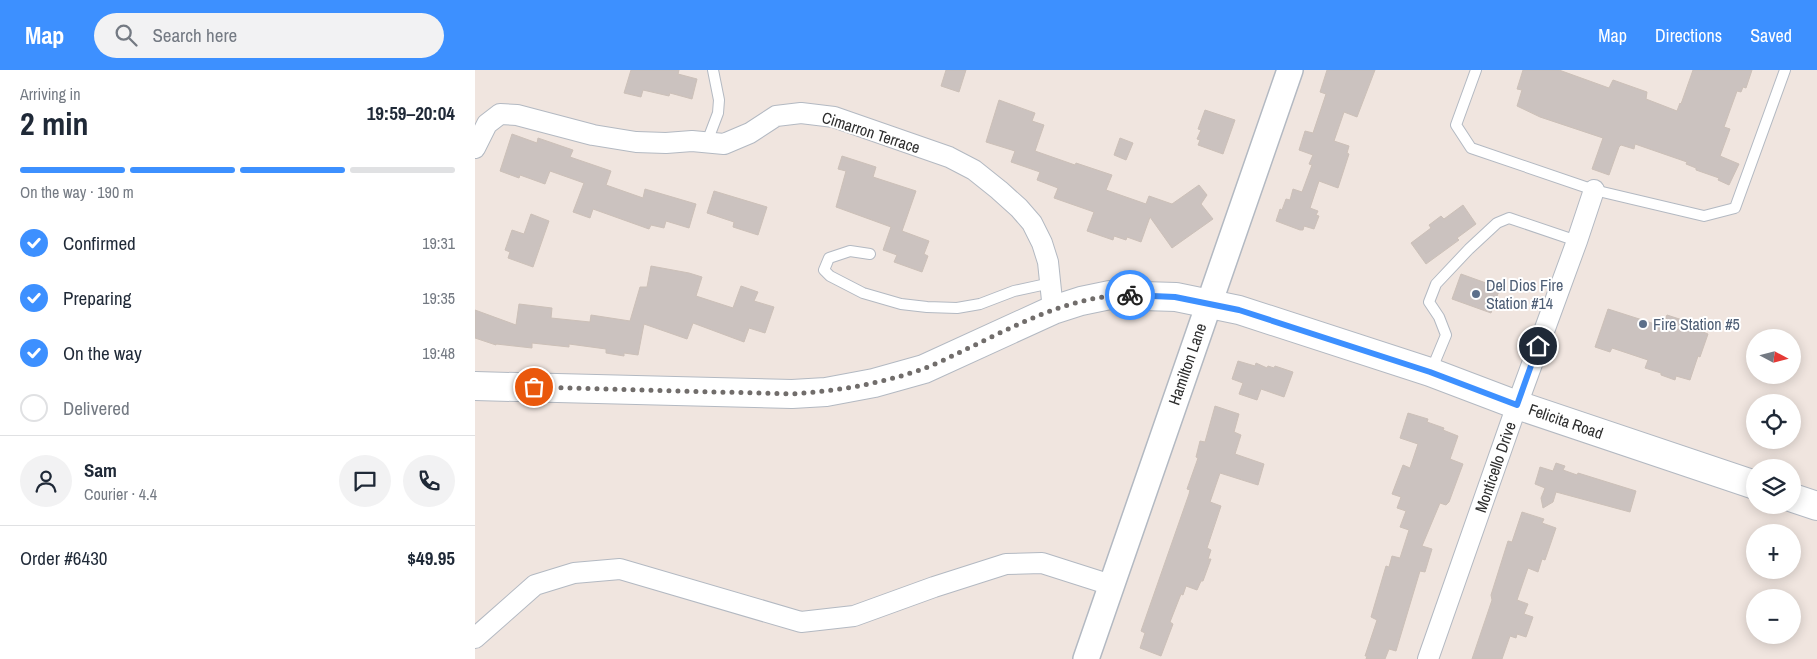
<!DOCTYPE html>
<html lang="en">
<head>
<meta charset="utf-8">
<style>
	body { margin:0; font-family:"Archivo Narrow",sans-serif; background:#f2f2f3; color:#1f2937; height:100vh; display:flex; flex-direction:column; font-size:19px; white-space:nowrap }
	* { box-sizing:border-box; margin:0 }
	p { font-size:16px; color:#747a83 }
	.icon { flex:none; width:28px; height:28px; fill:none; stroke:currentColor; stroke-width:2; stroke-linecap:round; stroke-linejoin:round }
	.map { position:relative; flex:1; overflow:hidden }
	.sheet { display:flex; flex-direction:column; background:#fff; width:475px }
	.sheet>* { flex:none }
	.needle { width:32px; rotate:97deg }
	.buttons { position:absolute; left:1271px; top:259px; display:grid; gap:10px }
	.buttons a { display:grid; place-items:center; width:55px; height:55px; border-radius:50%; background:#fff; box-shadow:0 2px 12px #0003; font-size:25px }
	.pin { position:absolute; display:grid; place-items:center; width:42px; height:42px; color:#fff; margin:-21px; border:2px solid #fff; border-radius:50%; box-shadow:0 1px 5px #0007 }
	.courier { position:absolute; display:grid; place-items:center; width:50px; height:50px; margin:-25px; border:4px solid #3d90ff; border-radius:50%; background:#fff; color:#222; box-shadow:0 1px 6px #0007 }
	.head em { font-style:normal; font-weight:800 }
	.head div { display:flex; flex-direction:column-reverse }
	.head { display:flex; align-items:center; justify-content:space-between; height:85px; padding:0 20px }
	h1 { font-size:32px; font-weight:800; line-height:38px }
	.bar { display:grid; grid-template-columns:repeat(4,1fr); gap:8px 5px; align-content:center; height:60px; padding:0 20px }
	.bar i { height:6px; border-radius:4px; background:#e0e1e3 }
	.bar .selected { background:#3d90ff }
	.bar p { grid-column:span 4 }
	.line { display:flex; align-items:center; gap:12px; padding:0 20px; border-top:1px solid #e0e1e3 }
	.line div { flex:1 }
	.round { display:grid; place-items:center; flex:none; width:52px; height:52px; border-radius:26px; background:#f2f2f3 }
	ol { padding:0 20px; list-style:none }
	li { display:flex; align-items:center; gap:15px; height:55px }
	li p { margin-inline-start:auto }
	li .icon { padding:5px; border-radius:50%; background:#3d90ff; color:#fff; stroke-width:4 }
	li:last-child { color:#747a83 }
	li i { width:28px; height:28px; border:2px solid #e0e1e3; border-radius:50% }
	header { display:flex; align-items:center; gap:30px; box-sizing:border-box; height:70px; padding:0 25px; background:#3d90ff; color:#fff }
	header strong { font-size:24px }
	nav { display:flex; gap:28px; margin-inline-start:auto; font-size:18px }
	.search { width:350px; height:45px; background:#f2f2f3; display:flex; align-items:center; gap:12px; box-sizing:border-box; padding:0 18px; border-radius:28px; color:#747a83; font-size:19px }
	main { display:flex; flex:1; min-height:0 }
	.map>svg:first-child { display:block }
</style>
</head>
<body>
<header>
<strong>Map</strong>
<div class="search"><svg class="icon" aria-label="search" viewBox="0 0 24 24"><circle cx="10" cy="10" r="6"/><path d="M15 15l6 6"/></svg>Search here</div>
<nav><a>Map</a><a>Directions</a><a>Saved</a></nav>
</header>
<main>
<section class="sheet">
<div class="head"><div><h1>2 min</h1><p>Arriving in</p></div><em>19:59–20:04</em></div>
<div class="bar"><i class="selected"></i><i class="selected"></i><i class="selected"></i><i></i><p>On the way · 190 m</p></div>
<ol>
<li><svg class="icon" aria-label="check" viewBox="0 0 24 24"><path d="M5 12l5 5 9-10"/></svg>Confirmed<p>19:31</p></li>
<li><svg class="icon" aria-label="check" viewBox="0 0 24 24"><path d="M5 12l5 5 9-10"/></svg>Preparing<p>19:35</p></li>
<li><svg class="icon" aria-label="check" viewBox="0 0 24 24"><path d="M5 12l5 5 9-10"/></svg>On the way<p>19:48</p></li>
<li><i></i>Delivered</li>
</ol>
<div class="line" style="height:90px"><a class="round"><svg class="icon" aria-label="person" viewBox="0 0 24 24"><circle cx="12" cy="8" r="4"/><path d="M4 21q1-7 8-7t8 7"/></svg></a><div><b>Sam</b><p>Courier · 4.4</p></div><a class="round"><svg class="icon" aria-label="chat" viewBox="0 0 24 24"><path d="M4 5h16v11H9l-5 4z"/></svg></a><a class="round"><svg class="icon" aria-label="phone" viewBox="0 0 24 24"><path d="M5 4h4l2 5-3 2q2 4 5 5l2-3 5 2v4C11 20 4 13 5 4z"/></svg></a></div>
<div class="line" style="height:65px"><div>Order #6430</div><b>$49.95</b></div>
</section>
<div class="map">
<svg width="1342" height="589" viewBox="0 0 1342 589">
	<rect width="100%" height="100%" fill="#f0e5df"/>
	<!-- building -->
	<path fill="#cbc2bf" stroke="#ccc0b8" d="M156,0H204L203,4L222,9L217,29L195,23L194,26L168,20L166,27L149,23Z
		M471,0H491L484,22L466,16Z
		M852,0H900L882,47L869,42L859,71L874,76L872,83L874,84L863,118L844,111L835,138L843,141L841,145L844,146L839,159L829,156L828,160H825L801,151L805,139L807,140L811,129L815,130L818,119L827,122L837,95L834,94L838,85L824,80L830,61L838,63L851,24L845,22Z
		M1048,0H1084L1134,18L1138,10L1172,22L1171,29L1202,41L1205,33L1206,34L1218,0H1277L1271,18L1268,17L1266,22L1262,21L1249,57L1255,59L1245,86L1264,94L1254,115L1243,110L1244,108L1221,100V98L1211,94L1212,92L1160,74L1159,79L1146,75L1144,77L1134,105L1117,99L1128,68L1065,47L1042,36L1047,20L1042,19Z
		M524,30L560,43L557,51L569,55L560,81L600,95L601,93L637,105L631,120L671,134L674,126L697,134L724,115L732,125L726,134L738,149L697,178L675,147L666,172L652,167L651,170L639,166L638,170L612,161L619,142L579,128L583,118L562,110L565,102L536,92L540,81L511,72Z
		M730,40L760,50L748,84L723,75L725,70L722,69L726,60L723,59Z
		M37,64L62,73L63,68L98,80L95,87L136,101L131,115L168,128L170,119L221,134L214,158L191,151L189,158L176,155L174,159L118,139L115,148L98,142L109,113L75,101L70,114L45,105L44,108L25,101Z
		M645,68L658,73L651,90L639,85Z
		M367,86L401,97L398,107L441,121L427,161L454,171L449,184L453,186L447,202L419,192L422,185L408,180L416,157L361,137L371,101L363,99Z
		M239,121L292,137L283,165L258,157L259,152L232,143Z
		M988,135L1001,154L982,168L984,170L951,194L936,173L956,158L954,155L966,146L969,149Z
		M56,144L74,151L58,197L33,188L35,182L30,180L37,160L49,164Z
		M176,196L214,203L227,207L221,226L258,238L266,216L283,222L279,231L299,237L290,263L274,258L269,272L218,253L212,269L169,254L163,285L149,283V286L131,283V279L94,274V277L57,273V278L21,274V275L0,268V240L41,255L44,234L77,238L76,248L115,252L116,245L155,251L165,217H172Z
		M986,204L1025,218L1016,243L977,229Z
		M1133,239L1183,255L1185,248L1190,250L1192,245L1229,257L1228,262L1233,264L1225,287L1223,286L1215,310L1201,306L1200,310L1186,305V303L1170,298L1173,290L1137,278L1135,282L1120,277Z
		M763,291L780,296L781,293L792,298L793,296L799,298L800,296L818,302L809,327L786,319L782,330L764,324L768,313L757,309Z
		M740,336L764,344L759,362L766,365L760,384L789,394L783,415L745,403L735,432L746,436L732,478L736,480L733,489H736L728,511H726L722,520L711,516L708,525L706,524L695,552L698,554L686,586L665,578L670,563L666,561L714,424L715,420L712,419L723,388L721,387L725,371L730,372Z
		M933,343L953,349L952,352L969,358L968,360L983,366L975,389L988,394L974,432L971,435L965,433L947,476L957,479L950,502L945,501L921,581L914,579L910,589H891L892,586H890L902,550L896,547L911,496L914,497L917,486L925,488L934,460L925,457L931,441L922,438L926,427L917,424L928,395L935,398L943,374L925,368Z
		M1081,393L1090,396L1088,400L1102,405L1103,403L1161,421L1155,442L1081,422L1078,432L1068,438L1066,428L1070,418L1060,414L1065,397L1078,401Z
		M1047,442L1069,449L1067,453L1081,458L1070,490L1067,489L1063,502L1053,498L1042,530L1053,534L1049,544L1058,547L1051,567L1042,564L1041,568L1035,566L1027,589H997L1017,530L1016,525L1033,471L1037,472Z"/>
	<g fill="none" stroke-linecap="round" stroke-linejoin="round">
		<!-- service casing -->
		<g stroke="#b3b9c2" stroke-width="12">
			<path id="service" d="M1001,0L981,55L996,78L1119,120L1229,146L1260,138L1310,0
				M232,72L243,43L244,30L238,0
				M395,184L375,181L354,188L349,200L355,206L388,223L426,234L452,237L482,238L505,234L539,221L576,213
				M956,301L971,265L964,247L954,232L961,214L994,179L1022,153L1034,148L1102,171"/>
		</g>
		<!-- minor casing -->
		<g stroke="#b3b9c2" stroke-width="22">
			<path id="minor" d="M0,78L12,54L25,44L42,45L118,65L161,72L191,73L217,71L249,74L275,63L301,46L326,43L359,47L474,87L499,100L524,120L544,138L557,153L567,173L573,192L578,240
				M0,568L60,515L99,503L145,499L326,552L379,546L459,517L531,494L567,493L636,515
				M953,589L1042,335L1102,171L1119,120"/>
		</g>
		<!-- tertiary casing -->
		<g stroke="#b3b9c2" stroke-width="28">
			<path id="tertiary" d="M611,589L815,0"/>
		</g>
		<!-- secondary casing -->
		<g stroke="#b3b9c2" stroke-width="30">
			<path id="secondary" d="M0,316L317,324L351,322L399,313L449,299L578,240L606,231L635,225L701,227L764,240L955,302L1042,335L1280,415
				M1318,428L1342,436"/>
		</g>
		<!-- service -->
		<use href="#service" stroke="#fff" stroke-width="10"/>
		<!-- minor -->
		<use href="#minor" stroke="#fff" stroke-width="20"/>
		<!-- tertiary -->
		<use href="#tertiary" stroke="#fff" stroke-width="25"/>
		<!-- secondary -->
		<use href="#secondary" stroke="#fff" stroke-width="28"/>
	</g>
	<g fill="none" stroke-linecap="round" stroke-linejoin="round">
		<!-- done -->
		<path stroke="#716d6b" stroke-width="5" stroke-dasharray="0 9" d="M59,317L317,324C362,321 405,314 448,299C458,295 469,290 479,285C535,259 592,225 655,225"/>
		<!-- route -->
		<path stroke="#3d90ff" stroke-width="6" d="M655,225L700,227L764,240L955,302L1042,335L1063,276"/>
	</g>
	<!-- markers -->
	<g fill="#5c6f8a" stroke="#fff" stroke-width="2">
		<circle cx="1001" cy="224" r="5"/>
		<circle cx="1168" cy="254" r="5"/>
	</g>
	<g text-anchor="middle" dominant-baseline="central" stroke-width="4" stroke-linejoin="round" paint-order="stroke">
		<!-- street labels -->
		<g font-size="16" fill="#2d2d2d" stroke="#fff">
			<text transform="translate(396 62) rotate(18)">Cimarron Terrace</text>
			<text transform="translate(712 294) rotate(-71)">Hamilton Lane</text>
			<text transform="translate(1091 351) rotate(19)">Felicita Road</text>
			<text transform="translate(1020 397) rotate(-71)">Monticello Drive</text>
		</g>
		<!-- service labels -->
		<g font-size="16" fill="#4e5e75" stroke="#fff" text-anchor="start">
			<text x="1011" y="215">Del Dios Fire<tspan x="1011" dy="18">Station #14</tspan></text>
			<text x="1178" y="254">Fire Station #5</text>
		</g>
	</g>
</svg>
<div class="buttons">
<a><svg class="needle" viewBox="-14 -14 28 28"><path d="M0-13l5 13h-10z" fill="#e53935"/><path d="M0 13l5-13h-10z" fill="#747a83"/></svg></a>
<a><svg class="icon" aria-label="locate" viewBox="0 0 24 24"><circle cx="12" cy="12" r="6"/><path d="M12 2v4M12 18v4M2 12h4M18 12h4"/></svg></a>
<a><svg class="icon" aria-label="layers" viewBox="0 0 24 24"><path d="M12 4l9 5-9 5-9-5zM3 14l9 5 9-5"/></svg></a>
<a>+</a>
<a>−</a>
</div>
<div class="pin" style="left:59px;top:317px;background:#ea580c"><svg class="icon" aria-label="bag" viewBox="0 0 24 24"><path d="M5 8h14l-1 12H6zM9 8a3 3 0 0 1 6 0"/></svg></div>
<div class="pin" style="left:1063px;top:276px;background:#1f2937"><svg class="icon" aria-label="home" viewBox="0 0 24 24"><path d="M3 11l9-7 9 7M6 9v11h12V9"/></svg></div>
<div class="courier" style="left:655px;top:225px"><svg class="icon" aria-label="bike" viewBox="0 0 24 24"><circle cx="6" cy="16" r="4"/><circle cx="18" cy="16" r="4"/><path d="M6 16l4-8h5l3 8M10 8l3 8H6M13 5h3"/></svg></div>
</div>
</main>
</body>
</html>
